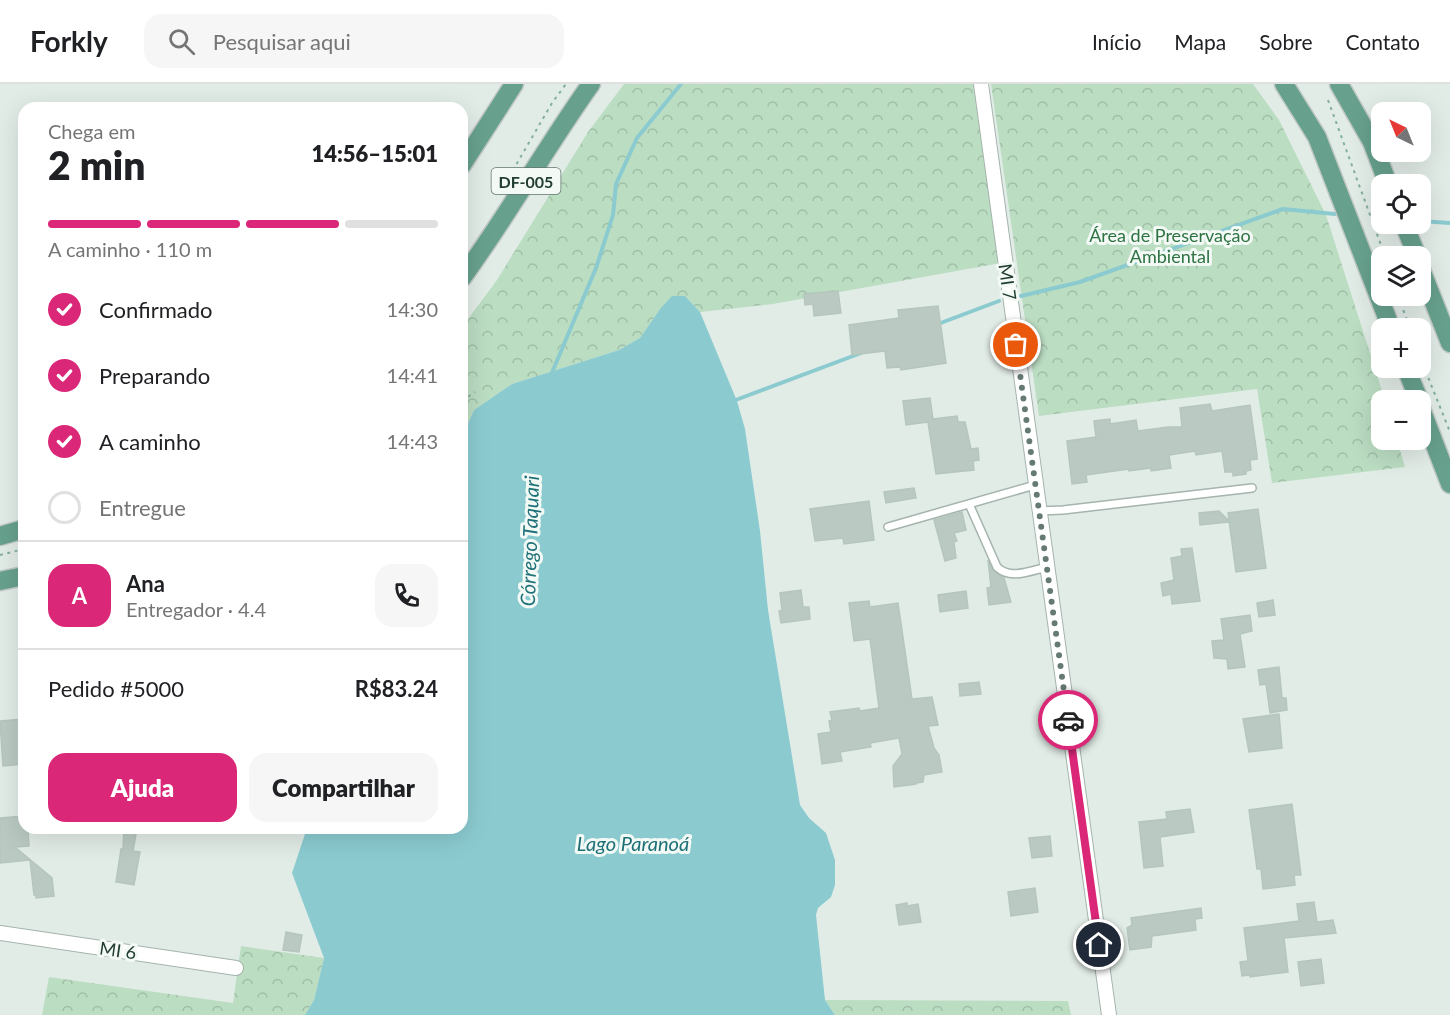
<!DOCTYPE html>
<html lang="pt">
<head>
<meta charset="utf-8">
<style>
	body { margin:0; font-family:Lato,sans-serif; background:#f6f6f6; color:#202124; height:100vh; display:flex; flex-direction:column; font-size:22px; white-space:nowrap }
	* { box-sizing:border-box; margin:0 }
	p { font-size:20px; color:#757577 }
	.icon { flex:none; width:33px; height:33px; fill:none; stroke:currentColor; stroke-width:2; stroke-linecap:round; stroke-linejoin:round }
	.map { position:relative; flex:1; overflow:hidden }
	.drawer { position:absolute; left:18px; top:18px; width:450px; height:732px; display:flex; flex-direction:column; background:#fff; border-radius:18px; box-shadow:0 6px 24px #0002 }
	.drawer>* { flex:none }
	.needle { width:39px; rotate:317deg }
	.fabs { position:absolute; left:1371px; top:18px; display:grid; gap:12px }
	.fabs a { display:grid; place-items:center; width:60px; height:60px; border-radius:12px; background:#fff; box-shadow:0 6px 24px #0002; font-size:30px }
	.pin { position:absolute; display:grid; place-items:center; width:51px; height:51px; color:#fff; margin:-26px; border:3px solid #fff; border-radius:50%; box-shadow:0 2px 6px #0007 }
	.courier { position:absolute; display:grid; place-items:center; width:60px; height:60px; margin:-30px; border:4px solid #db2777; border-radius:50%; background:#fff; color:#222; box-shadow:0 2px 8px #0007 }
	.head em { font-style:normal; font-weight:800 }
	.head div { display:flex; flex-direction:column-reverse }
	.head { display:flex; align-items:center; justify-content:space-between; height:102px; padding:0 30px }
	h1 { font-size:39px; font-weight:800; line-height:45px }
	.bar { display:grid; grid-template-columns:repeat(4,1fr); gap:9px 6px; align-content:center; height:72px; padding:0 30px }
	.bar i { height:8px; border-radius:4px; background:#e0e0e0 }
	.bar .on { background:#db2777 }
	.bar p { grid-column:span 4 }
	.line { display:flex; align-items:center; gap:15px; padding:0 30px; border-top:2px solid #e0e0e0 }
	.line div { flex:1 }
	.round { display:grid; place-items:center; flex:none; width:63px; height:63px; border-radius:18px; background:#f6f6f6 }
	ol { padding:0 30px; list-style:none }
	li { display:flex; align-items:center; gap:18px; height:66px }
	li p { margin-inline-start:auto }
	li .icon { padding:6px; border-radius:50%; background:#db2777; color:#fff; stroke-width:4 }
	li:last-child { color:#757577 }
	li i { width:33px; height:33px; border:3px solid #e0e0e0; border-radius:50% }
	.button { display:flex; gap:12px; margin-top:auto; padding:12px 30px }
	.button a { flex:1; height:69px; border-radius:18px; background:#db2777; color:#fff; font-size:24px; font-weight:800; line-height:69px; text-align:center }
	.button a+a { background:#f6f6f6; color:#202124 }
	header { display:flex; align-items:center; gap:36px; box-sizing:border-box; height:84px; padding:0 30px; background:#fff; border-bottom:2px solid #e0e0e0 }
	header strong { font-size:28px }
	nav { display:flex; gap:33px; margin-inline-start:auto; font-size:21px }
	.search { width:420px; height:54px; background:#f6f6f6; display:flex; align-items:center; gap:15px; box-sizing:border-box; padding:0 21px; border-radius:18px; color:#757577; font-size:22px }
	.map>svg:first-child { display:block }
</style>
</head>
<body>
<header>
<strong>Forkly</strong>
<div class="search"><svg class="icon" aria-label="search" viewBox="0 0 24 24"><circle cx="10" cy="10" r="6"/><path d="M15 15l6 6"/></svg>Pesquisar aqui</div>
<nav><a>Início</a><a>Mapa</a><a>Sobre</a><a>Contato</a></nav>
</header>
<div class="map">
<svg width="1450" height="931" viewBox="0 0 1450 931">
	<defs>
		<pattern id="park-crowns" width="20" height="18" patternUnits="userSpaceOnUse" patternTransform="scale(1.5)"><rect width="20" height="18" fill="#bbddc2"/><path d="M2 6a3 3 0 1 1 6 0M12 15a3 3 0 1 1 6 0" fill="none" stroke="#a0bfa7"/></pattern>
	</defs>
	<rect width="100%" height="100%" fill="#e2ece7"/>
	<!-- park -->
	<path fill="url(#park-crowns)" d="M624,0H980L1001,179L773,220L700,228L685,212L660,225L640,254L619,266L512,300L474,326L462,353V243L497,196L588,48Z
		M991,0H1253L1279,36L1326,131L1385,316H1382V356H1397L1405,383L1272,399L1257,305L1039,332Z
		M241,862L324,874L314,916L305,931H42L49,893L233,919Z
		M825,916L1068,917L1071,931H835Z"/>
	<!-- water -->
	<path fill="#8bcbd0" d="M672,212H685L700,228L737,317L745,345L760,447L768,526L800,721L809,734L826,749L835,776V801L831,813L818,824L816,831L825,916L835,931H305L314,916L324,874L292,789L307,744H462V353L474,326L512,300L619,266L640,254L660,225Z"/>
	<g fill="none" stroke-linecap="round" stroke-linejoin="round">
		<!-- stream -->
		<path stroke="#8bcbd0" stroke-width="4" d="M1380,134H1382
			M1420,137L1450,139
			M1021,212L1080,198L1283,125L1335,130
			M938,240L999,217
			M551,291L596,184L613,131L616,100L637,54L681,0
			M733,317L861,269"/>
	</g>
	<!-- building -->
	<path fill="#bacac2" stroke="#b5c6bd" stroke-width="1.5" d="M838,207L841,229L814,232L813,220L805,221L804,210Z
		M938,222L946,279L901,286L900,283L887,284L885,267L852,271L849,241L899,234L898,226Z
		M930,314L933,335L957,332L958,338H965L971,365L978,364L979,376L973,377L974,386L936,390L928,338L906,341L903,317Z
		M1210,320L1212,327L1250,321L1257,371V375L1250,376L1251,386L1246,387V390L1233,392V388H1225L1222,367L1196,371L1195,367L1169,371L1171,384L1151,387V384L1129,387V385L1086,391L1087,398L1072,400L1067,357L1096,353L1094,337L1110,335V340L1136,336L1138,347L1168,343H1182L1180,324Z
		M914,404L916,414L886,419L884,408Z
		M869,417L874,456L844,460L843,454L815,457L810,425Z
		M1258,425L1266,484L1236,488L1228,429Z
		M1219,427L1230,438L1200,441L1199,429Z
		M962,428L966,446L954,449L957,457L954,458L956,474L945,477L934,436Z
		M1192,464L1200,517L1172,520L1171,510L1163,512L1161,499L1174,496L1171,474L1182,472L1181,465Z
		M988,476L993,487L1004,494L1011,518L989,521L987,504L991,503Z
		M801,506L803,523H809L810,535L781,539L779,527L782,526L780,509Z
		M966,507L968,524L940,528L938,511Z
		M1273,516L1275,531L1259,533L1257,519Z
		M869,517L870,523L898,519L912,615L932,613L938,641L928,642L934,664L939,671L942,688L924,691L923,698L916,699V700L894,703L893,682L902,670L899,654L870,659L871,663L840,668L842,677L822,680L818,650L831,648L829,637L832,636L830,628L859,624L860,627L879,624L870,555L854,557L849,519Z
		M1250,531L1252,547L1240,550L1245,583L1228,585L1227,575L1214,574L1212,557L1224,556L1221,535Z
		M1279,583L1282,614H1286L1287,626L1270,629L1266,600L1260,601L1258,586Z
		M979,598L981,610L960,612L959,600Z
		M1279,630L1282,664L1249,668L1243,635Z
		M24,635V680L3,682L0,637Z
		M1292,720L1301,791H1294L1295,801L1263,805L1261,785H1257L1249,726Z
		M1190,725L1194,748L1160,753L1163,782L1144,784L1139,738L1167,735L1166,728Z
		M24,732V744H28L29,762L15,763L52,794L54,812L36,814V811H34L30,776L0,779V734Z
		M124,744H137L133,767L140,768L134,801L116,798L121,765H123Z
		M1050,752L1052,772L1032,774L1029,754Z
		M1035,804L1038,828L1011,832L1008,808Z
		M1314,818L1317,838L1333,836L1336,849L1284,854L1288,888L1250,893V891L1242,892L1240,878L1248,877L1244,844L1299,837L1297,820Z
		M907,819V822L918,820L921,838L899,841L896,821Z
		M1201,824L1202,834L1195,835L1196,846L1152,852L1151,863L1130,866L1127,844L1132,841L1131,834Z
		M286,848L302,851L299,868L283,866Z
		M1321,875L1324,899L1301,902L1298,878Z"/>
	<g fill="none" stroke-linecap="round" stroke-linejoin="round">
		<!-- service casing -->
		<g stroke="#a5b4ad" stroke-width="10">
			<path id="service" d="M969,420L997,483C1010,496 1030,487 1047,483
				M1039,427L1063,426L1252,404
				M888,443L1035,401"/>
		</g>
		<!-- minor casing -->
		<g stroke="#a5b4ad" stroke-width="16">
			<path id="minor" d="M981,0L1109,931
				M0,849L236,884"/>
		</g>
		<!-- primary casing -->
		<g stroke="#c1c9c6" stroke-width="21">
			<path id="primary" d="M1284,0L1317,53L1391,244
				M1339,0L1372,58L1388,100
				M462,81L514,0
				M1404,140L1417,172
				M1420,183L1450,259
				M462,194C508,131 546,63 591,0
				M1406,284L1419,316
				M1420,322L1450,400
				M0,452L24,445
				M0,497L24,492"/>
		</g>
		<!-- path -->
		<path stroke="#83af9e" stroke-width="2" stroke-dasharray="3 4.5" stroke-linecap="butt" d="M1328,16L1385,172
			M509,93L552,19L566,0
			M1398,212L1410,244
			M1420,273L1450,348
			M462,317L475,308
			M0,471L24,465"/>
		<!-- service -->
		<use href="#service" stroke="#fff" stroke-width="7"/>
		<!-- minor -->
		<use href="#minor" stroke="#fff" stroke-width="14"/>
		<!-- primary -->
		<use href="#primary" stroke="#67a18d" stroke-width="18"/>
	</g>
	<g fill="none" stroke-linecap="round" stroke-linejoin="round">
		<!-- done -->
		<path stroke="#657a72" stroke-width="6" stroke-dasharray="0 10.8" d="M1016,261L1068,636"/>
		<!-- route -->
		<path stroke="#db2777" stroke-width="8" d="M1068,636L1099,861"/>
	</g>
	<g text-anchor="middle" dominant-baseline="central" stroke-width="6" stroke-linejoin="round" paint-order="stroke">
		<!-- shield labels -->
		<rect fill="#f3f9f5" stroke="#61756d" stroke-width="1.5" x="491.5" y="84" width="69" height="26" rx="4.5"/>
		<g font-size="16" font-weight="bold" fill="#223d33">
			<text x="526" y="97">DF-005</text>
		</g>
		<!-- park labels -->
		<g font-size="18" fill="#2d7342" stroke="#f3f9f5">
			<text x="1170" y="151">Área de Preservação<tspan x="1170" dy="21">Ambiental</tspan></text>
		</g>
		<!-- street labels -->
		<g font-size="18" fill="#223d33" stroke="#f3f9f5">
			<text transform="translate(1008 198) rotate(82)">MI 7</text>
			<text transform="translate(118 866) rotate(8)">MI 6</text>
		</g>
		<!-- water labels -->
		<g font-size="20" font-style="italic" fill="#1d7078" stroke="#f3f9f5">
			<text transform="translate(529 457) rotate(-88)">Córrego Taquari</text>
			<text x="633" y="759">Lago Paranoá</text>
		</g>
	</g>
</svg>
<div class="fabs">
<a><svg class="needle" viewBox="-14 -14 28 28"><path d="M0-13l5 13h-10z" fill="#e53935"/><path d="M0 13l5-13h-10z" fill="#757577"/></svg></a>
<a><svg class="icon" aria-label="locate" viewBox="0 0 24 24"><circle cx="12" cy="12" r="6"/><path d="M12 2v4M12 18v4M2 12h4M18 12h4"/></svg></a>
<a><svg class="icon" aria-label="layers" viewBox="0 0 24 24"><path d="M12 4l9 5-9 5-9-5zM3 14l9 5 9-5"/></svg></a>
<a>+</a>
<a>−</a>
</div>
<div class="pin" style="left:1016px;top:261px;background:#ea580c"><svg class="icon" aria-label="bag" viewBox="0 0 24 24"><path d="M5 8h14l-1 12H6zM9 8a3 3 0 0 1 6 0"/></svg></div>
<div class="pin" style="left:1099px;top:861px;background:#1f2937"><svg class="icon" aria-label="home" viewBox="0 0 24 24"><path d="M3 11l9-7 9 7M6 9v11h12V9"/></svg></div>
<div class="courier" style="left:1068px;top:636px"><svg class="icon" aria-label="car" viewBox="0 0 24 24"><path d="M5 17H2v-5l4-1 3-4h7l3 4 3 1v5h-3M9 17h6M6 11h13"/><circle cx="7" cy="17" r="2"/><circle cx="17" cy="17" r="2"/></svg></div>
<section class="drawer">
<div class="head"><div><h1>2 min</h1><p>Chega em</p></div><em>14:56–15:01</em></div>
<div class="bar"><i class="on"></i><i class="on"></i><i class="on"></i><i></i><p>A caminho · 110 m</p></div>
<ol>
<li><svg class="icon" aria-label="check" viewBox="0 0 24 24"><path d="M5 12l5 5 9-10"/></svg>Confirmado<p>14:30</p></li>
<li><svg class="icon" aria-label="check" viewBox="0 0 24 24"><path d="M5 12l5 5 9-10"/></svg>Preparando<p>14:41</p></li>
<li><svg class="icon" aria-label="check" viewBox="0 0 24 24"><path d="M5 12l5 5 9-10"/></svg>A caminho<p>14:43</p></li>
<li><i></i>Entregue</li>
</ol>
<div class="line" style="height:108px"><b class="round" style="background:#db2777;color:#fff">A</b><div><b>Ana</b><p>Entregador · 4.4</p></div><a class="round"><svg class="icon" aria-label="phone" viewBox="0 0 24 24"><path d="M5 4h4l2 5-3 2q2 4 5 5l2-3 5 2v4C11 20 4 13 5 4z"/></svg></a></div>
<div class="line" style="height:78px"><div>Pedido #5000</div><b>R$83.24</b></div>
<div class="button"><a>Ajuda</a><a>Compartilhar</a></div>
</section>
</div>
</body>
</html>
